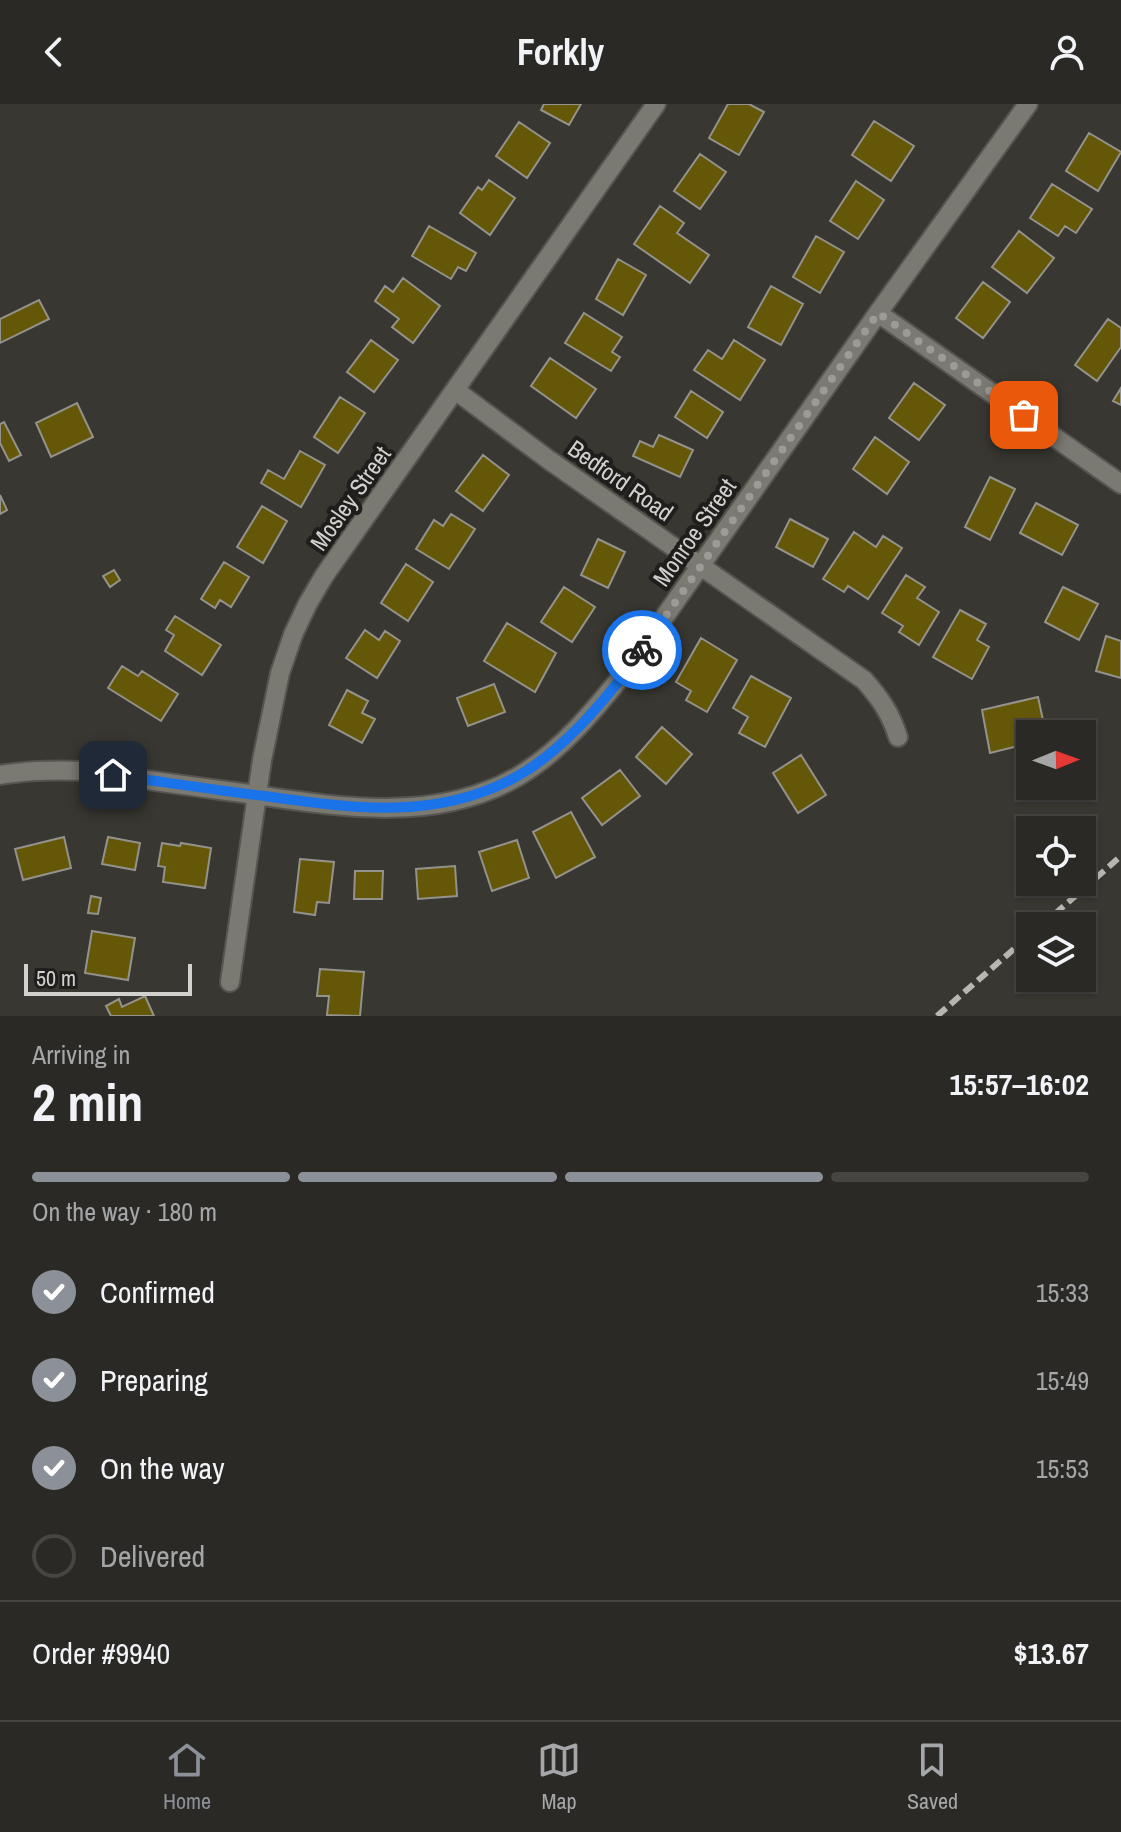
<!DOCTYPE html>
<html lang="en">
<head>
<meta charset="utf-8">
<style>
	body { margin:0; font-family:"Archivo Narrow",sans-serif; background:#32312d; color:#f1f3f6; height:100vh; display:flex; flex-direction:column; font-size:30px; white-space:nowrap }
	* { box-sizing:border-box; margin:0 }
	p { font-size:26px; color:#a5a6a7 }
	.icon { flex:none; width:44px; height:44px; fill:none; stroke:currentColor; stroke-width:2; stroke-linecap:round; stroke-linejoin:round }
	.map { position:relative; height:912px; overflow:hidden }
	.sheet { display:flex; flex-direction:column; background:#2a2925; flex:1 }
	.sheet>* { flex:none }
	.needle { width:52px; rotate:89deg }
	.buttons { position:absolute; left:1016px; top:616px; display:grid; gap:16px }
	.buttons a { display:grid; place-items:center; width:80px; height:80px; border-radius:0px; background:#2a2925; box-shadow:0 2px 6px #0004,0 0 0 2px #464542; font-size:40px }
	.scale { position:absolute; left:24px; bottom:20px; width:168px; box-sizing:border-box; padding-left:8px; border:4px solid #d2d1cd; border-top:0; font-size:22px; line-height:28px; white-space:nowrap; color:#d2d1cd; -webkit-text-stroke:6px #1f1e1c; paint-order:stroke }
	.pin { position:absolute; display:grid; place-items:center; width:68px; height:68px; color:#fff; margin:-34px; border-radius:16px; box-shadow:0 4px 12px #0006 }
	.courier { position:absolute; display:grid; place-items:center; width:80px; height:80px; margin:-40px; border:6px solid #1a73e8; border-radius:50%; background:#fff; color:#222; box-shadow:0 2px 10px #0007 }
	.head em { font-style:normal; font-weight:700 }
	.head div { display:flex; flex-direction:column-reverse }
	.head { display:flex; align-items:center; justify-content:space-between; height:136px; padding:0 32px }
	h1 { font-size:52px; font-weight:700; line-height:60px }
	.bar { display:grid; grid-template-columns:repeat(4,1fr); gap:12px 8px; align-content:center; height:96px; padding:0 32px }
	.bar i { height:10px; border-radius:6px; background:#464542 }
	.bar .current { background:#8c9099 }
	.bar p { grid-column:span 4 }
	.line { display:flex; align-items:center; gap:20px; padding:0 32px; border-top:2px solid #464542 }
	.line div { flex:1 }
	ol { padding:0 32px; list-style:none }
	li { display:flex; align-items:center; gap:24px; height:88px }
	li p { margin-inline-start:auto }
	li .icon { padding:8px; border-radius:50%; background:#8c9099; color:#fff; stroke-width:4 }
	li:last-child { color:#a5a6a7 }
	li i { width:44px; height:44px; border:4px solid #464542; border-radius:50% }
	header { display:flex; justify-content:space-between; align-items:center; height:104px; padding:0 32px; background:#2a2925; font-size:36px; font-weight:700 }
	.dock { display:flex; justify-content:space-around; align-items:center; height:112px; border-top:2px solid #464542; background:#2a2925; font-size:22px; color:#a5a6a7 }
	.dock a { display:grid; justify-items:center; gap:4px }
	.dock .current { color:#8c9099 }
	.map>svg:first-child { display:block }
</style>
</head>
<body>
<header><svg class="icon" aria-label="back" viewBox="0 0 24 24"><path d="M15 5l-7 7 7 7"/></svg>Forkly<svg class="icon" aria-label="person" viewBox="0 0 24 24"><circle cx="12" cy="8" r="4"/><path d="M4 21q1-7 8-7t8 7"/></svg></header>
<div class="map">
<svg width="1121" height="912" viewBox="0 0 1121 912">
	<rect width="100%" height="100%" fill="#383731"/>
	<!-- building -->
	<path fill="#655708" stroke="#94928c" stroke-width="2" d="M544,0H581L569,21L541,6Z
		M728,0H749L764,8L739,51L709,34Z
		M874,17L914,42L891,77L852,51Z
		M519,18L550,39L527,74L496,52Z
		M1089,29L1121,48L1098,87L1066,67Z
		M700,50L726,68L700,105L674,87Z
		M489,76L515,94L490,131L460,109L478,83L482,86Z
		M856,77L884,96L858,135L830,117Z
		M1052,80L1092,105L1076,129L1065,122L1058,132L1030,114Z
		M660,102L684,119L677,129L709,151L690,179L634,140Z
		M429,122L476,149L466,167L458,163L451,175L412,152Z
		M1019,127L1054,154L1027,189L992,163Z
		M816,132L844,148L820,189L793,173Z
		M618,155L646,171L623,211L596,195Z
		M403,174L440,202L413,239L392,223L399,215L375,197L385,182L393,188Z
		M983,178L1010,198L983,234L956,214Z
		M771,182L803,200L781,241L748,223Z
		M39,196L49,215L0,239V215Z
		M584,209L622,233L612,248L620,253L611,267L565,239Z
		M1108,215L1121,224V243L1097,277L1075,261Z
		M371,236L398,256L374,288L347,268Z
		M734,236L765,256L740,296L694,266L708,246L722,255Z
		M550,254L596,285L576,314L531,282Z
		M914,279L945,301L919,336L889,314Z
		M1121,284V301L1113,297Z
		M691,287L723,308L707,334L675,313Z
		M340,293L365,309L338,349L314,333Z
		M77,299L93,333L51,353L36,319Z
		M4,318L21,351L9,357L0,339V320Z
		M659,331L693,346L680,373L633,352L640,337L653,343Z
		M875,333L909,358L887,390L853,365Z
		M300,347L325,361L301,403L261,379L268,366L284,375Z
		M483,351L509,371L483,407L456,387Z
		M990,373L1015,385L990,436L965,423Z
		M0,391L7,406L0,410Z
		M1036,399L1078,421L1062,451L1020,429Z
		M262,402L287,417L263,459L237,443Z
		M451,410L475,425L449,465L416,445L434,416L443,422Z
		M790,415L828,435L813,463L776,443Z
		M854,428L876,443L883,432L902,444L868,495L848,482L844,488L823,475Z
		M598,435L625,448L608,484L581,471Z
		M224,458L249,473L231,503L220,496L215,504L201,495Z
		M406,460L433,478L408,517L381,499Z
		M114,466L120,476L110,483L103,472Z
		M906,471L925,483L917,494L939,508L919,541L899,528L903,522L882,509Z
		M564,483L595,503L572,538L541,518Z
		M1063,483L1098,500L1079,536L1045,518Z
		M960,506L986,520L977,536L989,543L972,575L933,553Z
		M175,512L221,541L202,571L165,547L174,531L166,526Z
		M507,519L556,549L535,588L484,557Z
		M365,526L379,536L385,527L400,537L377,574L346,554Z
		M1106,532L1121,537V574L1096,567Z
		M701,534L737,556L707,608L686,596L691,587L676,578Z
		M122,562L138,572L142,567L178,590L161,617L108,584Z
		M751,572L791,594L765,643L739,629L748,613L733,604Z
		M494,580L505,608L468,622L457,594Z
		M347,586L368,597L362,609L375,615L362,639L329,621Z
		M1038,593L1046,630H1030V639L990,649L982,606Z
		M662,623L692,650L666,680L636,653Z
		M801,651L826,691L798,709L773,669Z
		M620,666L640,692L602,721L582,694Z
		M571,708L595,753L556,774L533,728Z
		M64,733L71,764L23,776L15,745Z
		M108,733L140,739L135,766L102,760Z
		M517,736L529,774L492,787L479,748Z
		M162,739L180,742L181,739L211,744L205,784L163,778L165,763L158,762Z
		M300,755L334,758L329,799L317,798L315,811L294,808Z
		M455,762L457,792L418,795L416,765Z
		M355,767H383L382,795H354Z
		M91,792L101,794L98,810L88,809Z
		M92,827L135,834L128,876L85,869Z
		M320,865L364,868L360,912L327,911L329,892H317Z
		M145,892L154,912H111L106,902L119,895L122,903Z"/>
	<g fill="none" stroke-linecap="round" stroke-linejoin="round">
		<!-- street casing -->
		<g stroke="#55544f" stroke-width="22">
			<path id="street" d="M878,209L1121,380
				M455,286L549,356L864,576C880,594 891,610 898,633
				M0,671C29,666 56,666 85,667C137,675 190,682 242,689C333,702 433,721 517,673C563,646 597,603 630,562L878,209L1028,0
				M230,878L262,656L280,569L293,531L307,501L324,472L656,0"/>
		</g>
		<!-- street -->
		<use href="#street" stroke="#7a7972" stroke-width="18"/>
		<!-- rail -->
		<path stroke="#b7b6b1" stroke-width="6" stroke-dasharray="12 6" stroke-linecap="butt" d="M1041,822L1121,752
			M937,912L1030,831"/>
	</g>
	<g fill="none" stroke-linecap="round" stroke-linejoin="round">
		<!-- done -->
		<path stroke="#9c9b96" stroke-width="8" stroke-dasharray="0 14.4" d="M642,546L878,209L1024,311"/>
		<!-- route -->
		<path stroke="#1a73e8" stroke-width="10" d="M113,671C164,678 214,686 264,692C350,704 434,717 514,674C563,648 610,591 642,546"/>
	</g>
	<g text-anchor="middle" dominant-baseline="central" stroke-width="8" stroke-linejoin="round" paint-order="stroke">
		<!-- street labels -->
		<g font-size="24" fill="#d2d1cd" stroke="#1f1e1c">
			<text transform="translate(621 376) rotate(35)">Bedford Road</text>
			<text transform="translate(350 394) rotate(-55)">Mosley Street</text>
			<text transform="translate(694 428) rotate(-55)">Monroe Street</text>
		</g>
	</g>
</svg>
<div class="buttons">
<a><svg class="needle" viewBox="-14 -14 28 28"><path d="M0-13l5 13h-10z" fill="#e53935"/><path d="M0 13l5-13h-10z" fill="#a5a6a7"/></svg></a>
<a><svg class="icon" aria-label="locate" viewBox="0 0 24 24"><circle cx="12" cy="12" r="6"/><path d="M12 2v4M12 18v4M2 12h4M18 12h4"/></svg></a>
<a><svg class="icon" aria-label="layers" viewBox="0 0 24 24"><path d="M12 4l9 5-9 5-9-5zM3 14l9 5 9-5"/></svg></a>
</div>
<div class="scale">50 m</div>
<div class="pin" style="left:1024px;top:311px;background:#ea580c"><svg class="icon" aria-label="bag" viewBox="0 0 24 24"><path d="M5 8h14l-1 12H6zM9 8a3 3 0 0 1 6 0"/></svg></div>
<div class="pin" style="left:113px;top:671px;background:#1f2937"><svg class="icon" aria-label="home" viewBox="0 0 24 24"><path d="M3 11l9-7 9 7M6 9v11h12V9"/></svg></div>
<div class="courier" style="left:642px;top:546px"><svg class="icon" aria-label="bike" viewBox="0 0 24 24"><circle cx="6" cy="16" r="4"/><circle cx="18" cy="16" r="4"/><path d="M6 16l4-8h5l3 8M10 8l3 8H6M13 5h3"/></svg></div>
</div>
<section class="sheet">
<div class="head"><div><h1>2 min</h1><p>Arriving in</p></div><em>15:57–16:02</em></div>
<div class="bar"><i class="current"></i><i class="current"></i><i class="current"></i><i></i><p>On the way · 180 m</p></div>
<ol>
<li><svg class="icon" aria-label="check" viewBox="0 0 24 24"><path d="M5 12l5 5 9-10"/></svg>Confirmed<p>15:33</p></li>
<li><svg class="icon" aria-label="check" viewBox="0 0 24 24"><path d="M5 12l5 5 9-10"/></svg>Preparing<p>15:49</p></li>
<li><svg class="icon" aria-label="check" viewBox="0 0 24 24"><path d="M5 12l5 5 9-10"/></svg>On the way<p>15:53</p></li>
<li><i></i>Delivered</li>
</ol>
<div class="line" style="height:104px"><div>Order #9940</div><b>$13.67</b></div>
</section>
<nav class="dock">
<a class="current"><svg class="icon" aria-label="home" viewBox="0 0 24 24"><path d="M3 11l9-7 9 7M6 9v11h12V9"/></svg>Home</a>
<a><svg class="icon" aria-label="map" viewBox="0 0 24 24"><path d="M3 6l6-2 6 2 6-2v14l-6 2-6-2-6 2zM9 4v14M15 6v14"/></svg>Map</a>
<a><svg class="icon" aria-label="saved" viewBox="0 0 24 24"><path d="M7 4h10v16l-5-4-5 4z"/></svg>Saved</a>
</nav>
</body>
</html>
